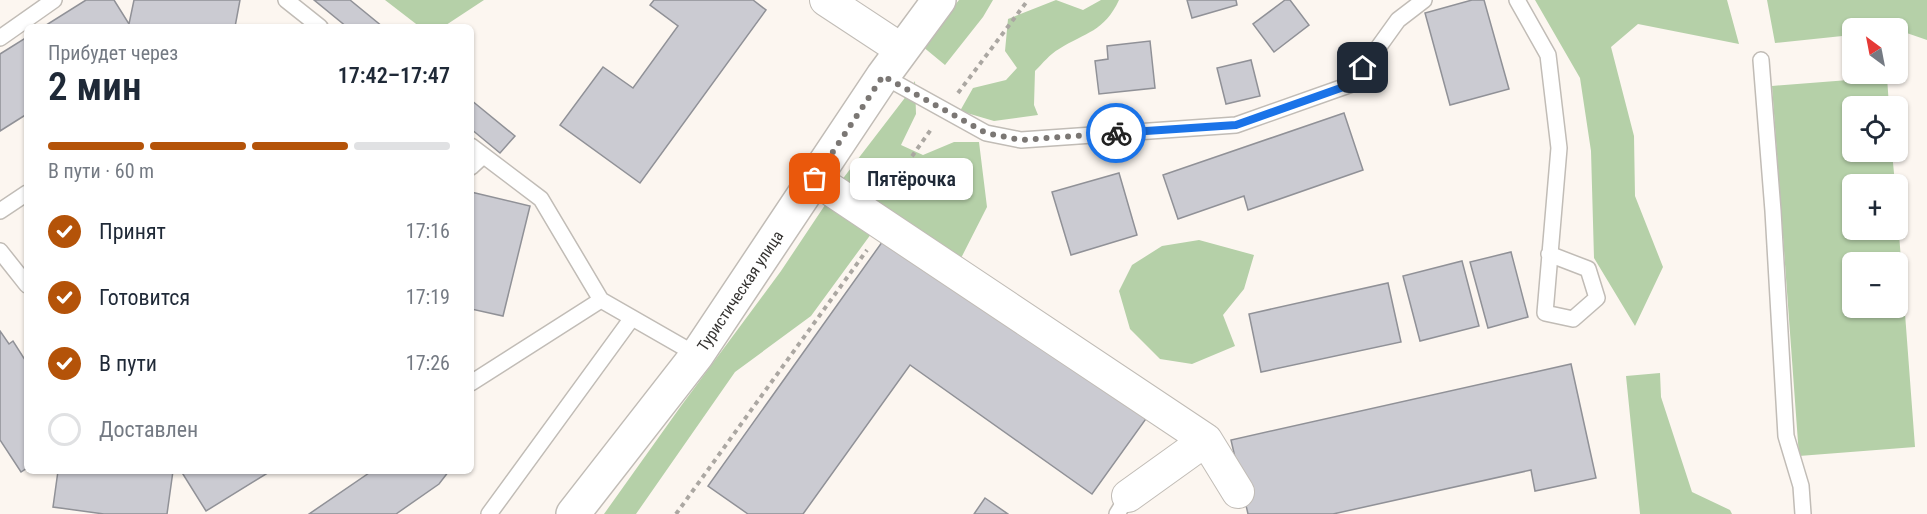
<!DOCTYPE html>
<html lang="ru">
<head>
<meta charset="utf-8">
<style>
	body { margin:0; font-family:"Roboto Condensed",sans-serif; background:#f6f6f7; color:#1f2937; height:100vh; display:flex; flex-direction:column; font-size:22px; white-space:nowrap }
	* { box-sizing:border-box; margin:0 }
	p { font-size:20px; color:#747a83 }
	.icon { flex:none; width:33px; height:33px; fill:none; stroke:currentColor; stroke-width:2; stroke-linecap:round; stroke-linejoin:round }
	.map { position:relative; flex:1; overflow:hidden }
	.panel { position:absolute; left:24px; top:24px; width:450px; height:450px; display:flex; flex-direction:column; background:#fff; border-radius:9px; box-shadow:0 2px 4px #0004 }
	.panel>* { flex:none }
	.needle { width:39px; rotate:328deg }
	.buttons { position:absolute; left:1842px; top:18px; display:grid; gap:12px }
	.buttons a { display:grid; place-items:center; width:66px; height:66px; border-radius:9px; background:#fff; box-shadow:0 2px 4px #0004; font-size:30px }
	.pin { position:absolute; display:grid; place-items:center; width:51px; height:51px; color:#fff; margin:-26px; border-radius:12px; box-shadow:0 3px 9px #0006 }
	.courier { position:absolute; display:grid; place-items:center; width:60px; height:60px; margin:-30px; border:4px solid #1a73e8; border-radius:50%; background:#fff; color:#222; box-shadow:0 2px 8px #0007 }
	.bubble { position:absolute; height:42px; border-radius:9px; background:#fff; box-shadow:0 2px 4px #0004; font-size:20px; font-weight:600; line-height:42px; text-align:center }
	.head em { font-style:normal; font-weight:600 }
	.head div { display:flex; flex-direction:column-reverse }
	.head { display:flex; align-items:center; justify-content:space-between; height:102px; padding:0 24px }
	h1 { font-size:39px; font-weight:600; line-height:45px }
	.bar { display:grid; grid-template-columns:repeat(4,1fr); gap:9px 6px; align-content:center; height:72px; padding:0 24px }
	.bar i { height:8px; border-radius:4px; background:#e0e1e3 }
	.bar .on { background:#b45309 }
	.bar p { grid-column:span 4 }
	ol { padding:0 24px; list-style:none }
	li { display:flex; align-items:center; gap:18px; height:66px }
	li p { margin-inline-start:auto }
	li .icon { padding:6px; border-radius:50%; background:#b45309; color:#fff; stroke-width:4 }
	li:last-child { color:#747a83 }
	li i { width:33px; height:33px; border:3px solid #e0e1e3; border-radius:50% }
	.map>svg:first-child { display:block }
</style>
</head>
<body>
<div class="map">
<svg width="1927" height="514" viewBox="0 0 1927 514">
	<rect width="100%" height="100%" fill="#fcf6f0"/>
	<!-- green -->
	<path fill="#b5d0a8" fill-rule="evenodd" d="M385,0H484L443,27H420Z
		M959,0H993L983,17L945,65L922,46Z
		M1056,0L1083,10L1101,0H1119C1104,32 1086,32 1059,49C1050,54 1043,63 1035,71L1034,105L1038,115L994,121L960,111L973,88L1006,80L1017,68L1005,51L1008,19Z
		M1535,0H1727L1739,44L1638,24L1611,47L1634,136L1635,196L1663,267L1635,326L1594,258L1591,151L1580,78Z
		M1767,0H1927V40L1898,30V28H1852V35L1775,43Z
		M1887,77L1889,106H1852V152H1892L1895,184H1852V230H1898V220L1915,447L1799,456L1772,86ZM1852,262H1898V308H1852Z
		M915,81L916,114L901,145L923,155L954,142H979L987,207L956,268L882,219L811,316L735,372L636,514H604L681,406L781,271L841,181L904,99Z
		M1199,240L1254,255L1244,289L1223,315L1235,346L1192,364L1160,359L1130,329L1119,291L1132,265L1162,246Z
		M1660,373L1661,397L1692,492L1730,510L1732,514H1640L1626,376Z"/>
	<!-- building -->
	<path fill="#cbcbd2" stroke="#909197" stroke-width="1.5" d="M86,0H114L129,24L134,0H240L235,27H43Z
		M314,0H350L383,27H347Z
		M654,0H753L766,10L640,183L560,125L603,67L633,88L678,26L650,5Z
		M1187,0H1236L1237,5L1192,18Z
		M1285,0H1290L1309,25L1274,52L1253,24Z
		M1472,0H1484L1509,89L1450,105L1425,13Z
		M27,37V114L0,131V54Z
		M1150,41L1155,88L1099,94L1095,61L1108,59L1107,46Z
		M1251,60L1260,96L1226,104L1217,68Z
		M471,100L515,136L500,153L471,129Z
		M1344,113L1363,170L1248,210L1244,196L1178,219L1163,175Z
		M1119,173L1137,235L1071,255L1052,192Z
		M471,192L530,206L503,316L471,309Z
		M890,231L1148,416L1092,494L910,365L803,514H748L708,486Z
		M1511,252L1528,317L1488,328L1470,262Z
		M1462,261L1479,326L1420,341L1403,276Z
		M1388,283L1401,342L1261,372L1249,314Z
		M0,331L9,344L13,341L27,363V468L21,472L0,440Z
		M1571,364L1596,478L1535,491L1531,470L1333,514H1248L1231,440Z
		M58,471H173L167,514H104L53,507Z
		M181,471H271L206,511Z
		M372,471H449L439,484L396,514H309Z
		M985,498L1008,514H974Z"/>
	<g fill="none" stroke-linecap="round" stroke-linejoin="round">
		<!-- service casing -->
		<g stroke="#c1bcb6" stroke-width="18">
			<path id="service" d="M286,0L320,27
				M1517,0L1548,55L1559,148L1545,313L1573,319L1597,298L1588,269L1549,254
				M0,38L54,0
				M1761,60L1773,211L1786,436L1801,486L1803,514
				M883,76L986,133L1021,140L1236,125L1352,84L1398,20L1424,0
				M471,146L541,199L601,300L697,355
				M471,167L483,156
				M0,211L27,193
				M0,251L27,285
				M471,383L601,300
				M489,514L632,318
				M1117,514L1128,496"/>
		</g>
		<!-- minor casing -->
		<g stroke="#c1bcb6" stroke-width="34">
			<path id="minor" d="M826,0L902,50
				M815,179L1206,440L1238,492
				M1128,496L1206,440"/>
		</g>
		<!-- tertiary casing -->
		<g stroke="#c1bcb6" stroke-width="36">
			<g id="tertiary">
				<path id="s1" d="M573,514L697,355L883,76L939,0"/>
			</g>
		</g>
		<!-- path -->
		<path stroke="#aba7a2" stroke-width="4" stroke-dasharray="4.5 4.5" stroke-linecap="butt" d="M958,93L1028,0
			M886,193L932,128
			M676,514L867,250"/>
		<!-- service -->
		<use href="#service" stroke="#fff" stroke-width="15"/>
		<!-- minor -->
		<use href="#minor" stroke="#fff" stroke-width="32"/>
		<!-- tertiary -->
		<use href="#tertiary" stroke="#fff" stroke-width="33"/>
	</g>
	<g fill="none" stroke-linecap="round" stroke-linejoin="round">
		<!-- done -->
		<path stroke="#7b7774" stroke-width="6" stroke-dasharray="0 10.8" d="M815,179L883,76L986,133L1021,140L1116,133"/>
		<!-- route -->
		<path stroke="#1a73e8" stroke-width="8" d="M1116,133L1236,125L1352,84L1363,68"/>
	</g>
	<g text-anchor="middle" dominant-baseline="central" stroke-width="6" stroke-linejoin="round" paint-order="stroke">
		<!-- street labels -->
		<g font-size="16" fill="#353331" stroke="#fff">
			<text stroke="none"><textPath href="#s1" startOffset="279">Туристическая улица</textPath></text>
		</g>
	</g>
</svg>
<div class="buttons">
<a><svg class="needle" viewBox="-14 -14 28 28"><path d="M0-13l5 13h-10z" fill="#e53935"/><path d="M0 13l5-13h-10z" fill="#747a83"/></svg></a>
<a><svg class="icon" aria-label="locate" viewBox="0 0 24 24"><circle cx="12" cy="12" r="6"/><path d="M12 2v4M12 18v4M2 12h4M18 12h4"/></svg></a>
<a>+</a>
<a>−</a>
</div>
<div class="pin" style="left:815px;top:179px;background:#ea580c"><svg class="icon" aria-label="bag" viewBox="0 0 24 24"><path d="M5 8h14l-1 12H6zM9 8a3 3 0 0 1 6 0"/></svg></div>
<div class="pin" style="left:1363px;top:68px;background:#1f2937"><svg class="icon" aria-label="home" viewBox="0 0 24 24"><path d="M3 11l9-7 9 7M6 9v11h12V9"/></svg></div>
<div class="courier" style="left:1116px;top:133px"><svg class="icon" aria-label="bike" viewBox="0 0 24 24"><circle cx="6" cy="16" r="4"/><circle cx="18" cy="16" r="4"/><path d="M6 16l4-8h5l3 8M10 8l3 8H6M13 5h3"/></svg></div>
<div class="bubble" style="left:850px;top:158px;width:123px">Пятёрочка</div>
<section class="panel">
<div class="head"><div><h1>2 мин</h1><p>Прибудет через</p></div><em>17:42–17:47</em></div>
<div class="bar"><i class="on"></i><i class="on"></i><i class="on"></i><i></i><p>В пути · 60 m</p></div>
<ol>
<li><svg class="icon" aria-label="check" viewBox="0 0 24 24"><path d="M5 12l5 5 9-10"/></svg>Принят<p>17:16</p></li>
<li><svg class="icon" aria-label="check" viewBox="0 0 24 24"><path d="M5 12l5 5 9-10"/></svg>Готовится<p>17:19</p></li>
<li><svg class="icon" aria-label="check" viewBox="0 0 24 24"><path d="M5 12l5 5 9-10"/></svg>В пути<p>17:26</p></li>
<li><i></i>Доставлен</li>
</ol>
</section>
</div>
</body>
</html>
